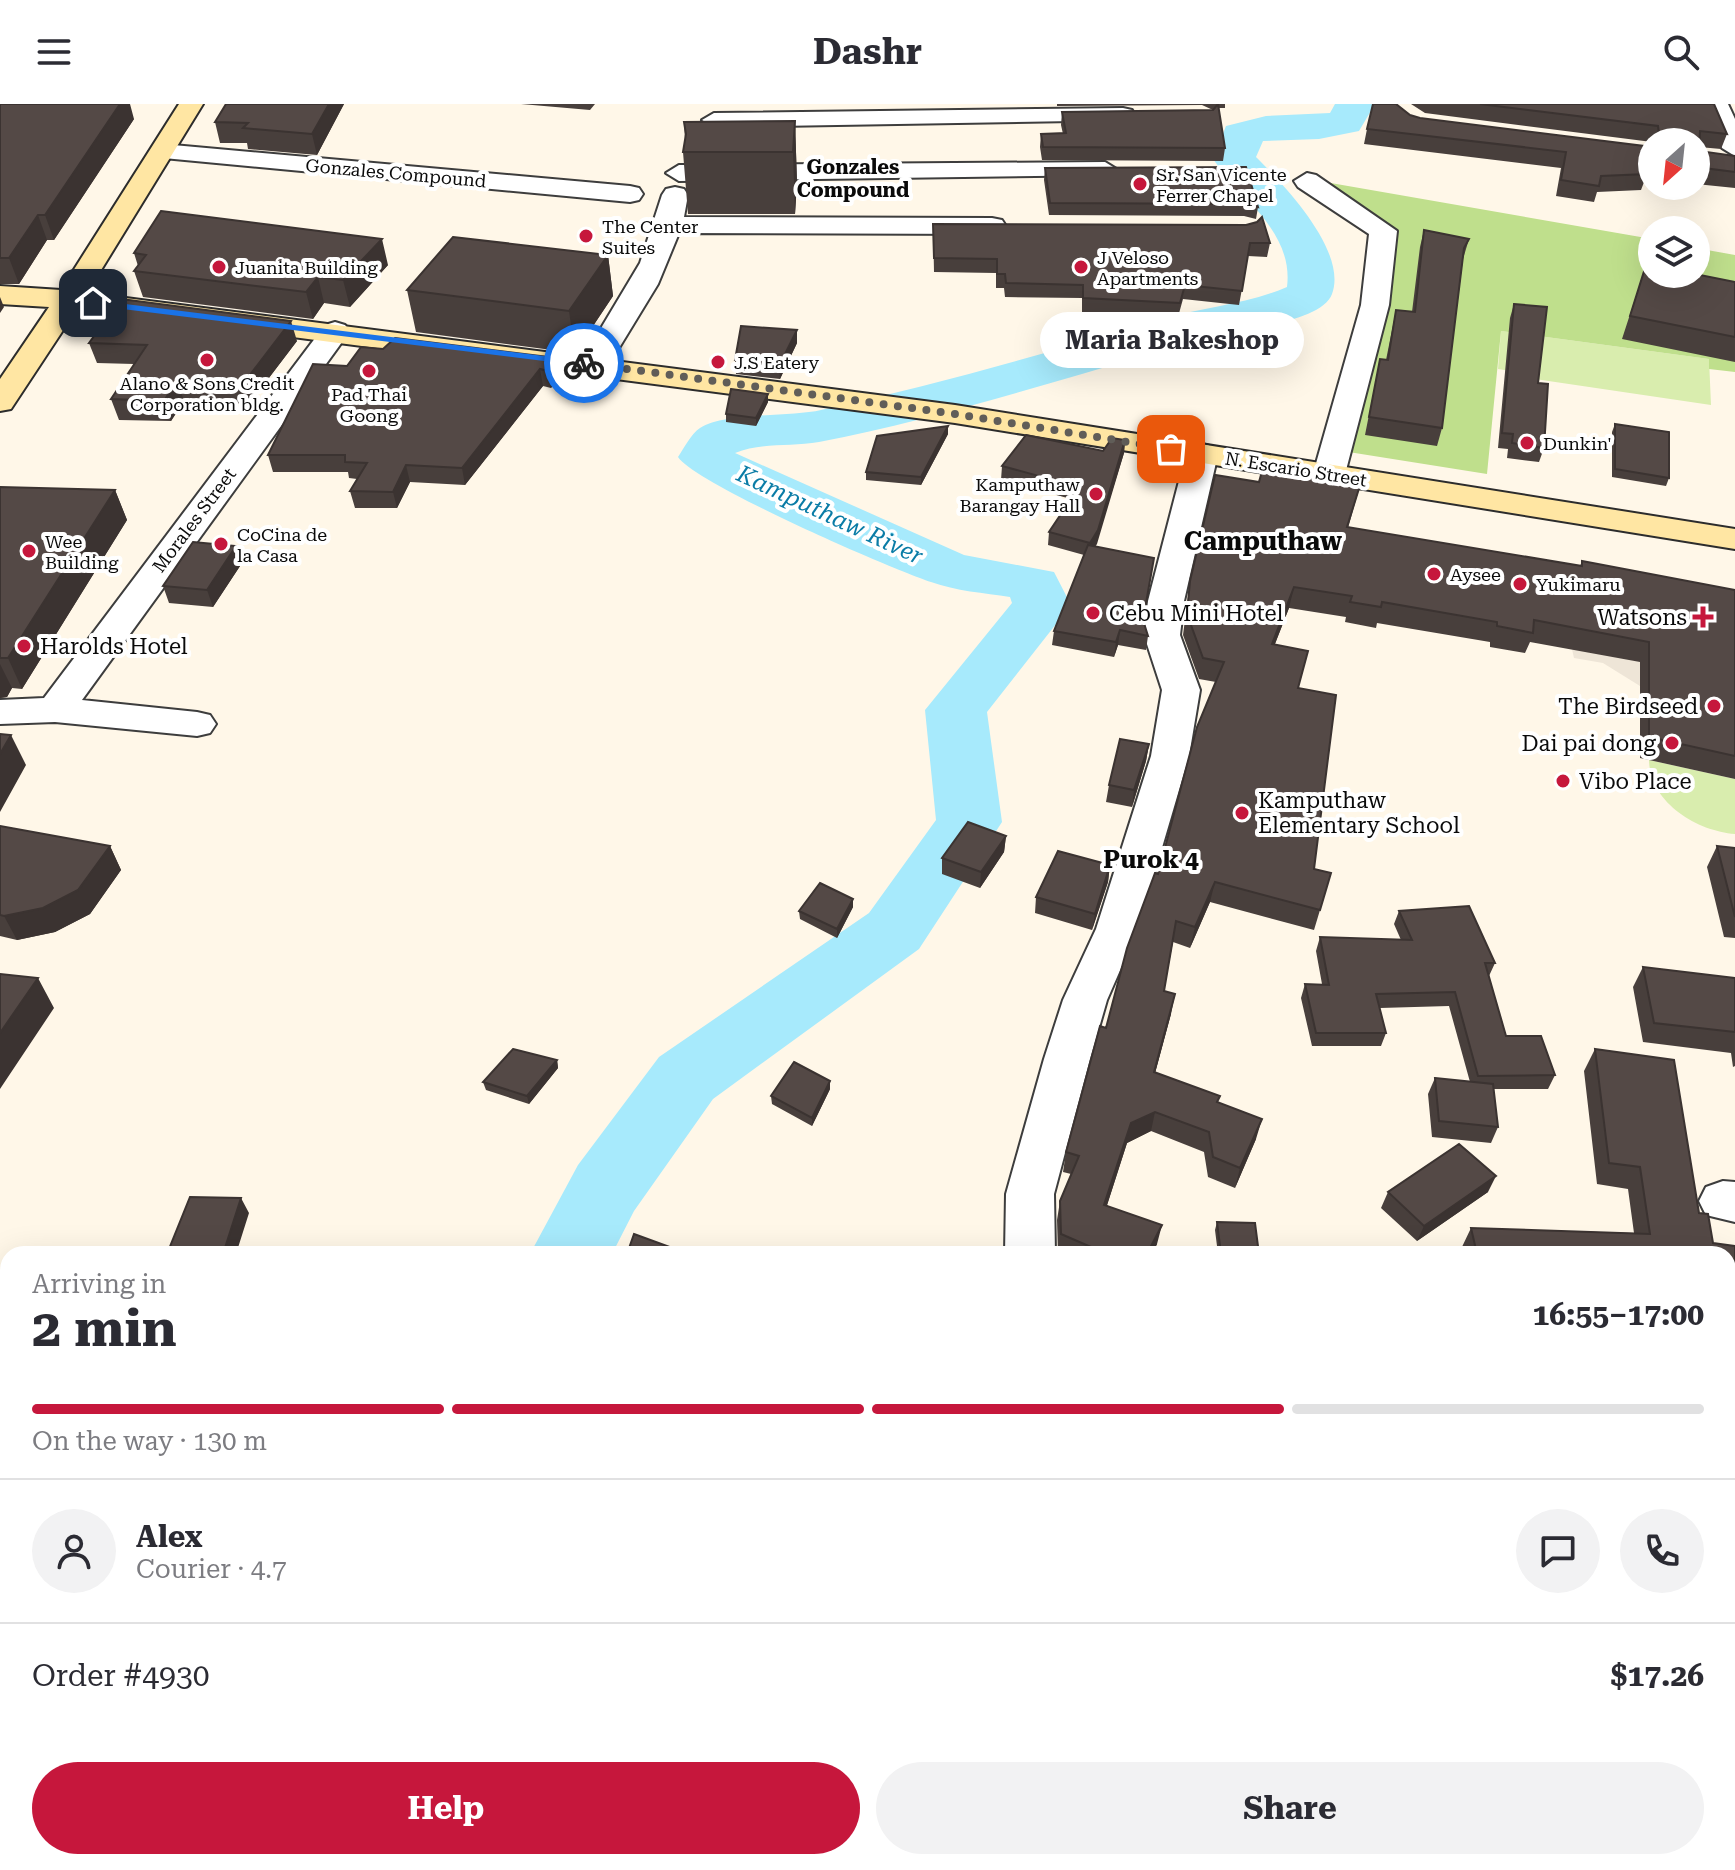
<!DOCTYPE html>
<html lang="en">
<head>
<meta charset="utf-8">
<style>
	body { margin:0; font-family:"Roboto Serif",serif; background:#f2f2f3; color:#2b2b33; height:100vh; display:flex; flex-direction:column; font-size:30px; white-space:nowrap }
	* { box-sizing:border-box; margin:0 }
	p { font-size:26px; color:#7c7c81 }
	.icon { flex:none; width:44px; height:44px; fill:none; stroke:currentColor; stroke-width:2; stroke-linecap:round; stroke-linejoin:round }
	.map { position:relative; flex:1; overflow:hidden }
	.side { position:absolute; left:0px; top:1142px; width:1736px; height:624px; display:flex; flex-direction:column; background:#fff; border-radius:24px 24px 0 0; box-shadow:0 8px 32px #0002 }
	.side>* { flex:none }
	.needle { width:52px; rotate:207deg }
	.tools { position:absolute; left:1638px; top:24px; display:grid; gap:16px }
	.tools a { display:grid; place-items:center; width:72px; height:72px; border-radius:50%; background:#fff; box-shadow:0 8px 32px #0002; font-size:40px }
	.pin { position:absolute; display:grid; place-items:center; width:68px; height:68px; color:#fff; margin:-34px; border-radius:16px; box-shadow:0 4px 12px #0006 }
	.courier { position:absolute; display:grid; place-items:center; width:80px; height:80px; margin:-40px; border:6px solid #1a73e8; border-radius:50%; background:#fff; color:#222; box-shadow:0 2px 10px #0007 }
	.bubble { position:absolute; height:56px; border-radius:28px; background:#fff; box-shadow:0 8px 32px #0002; font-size:26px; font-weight:700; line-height:56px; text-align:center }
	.summary em { font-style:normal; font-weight:700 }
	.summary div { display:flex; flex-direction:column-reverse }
	.summary { display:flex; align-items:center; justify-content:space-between; height:136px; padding:0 32px }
	h1 { font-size:52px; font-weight:700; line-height:60px }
	.bar { display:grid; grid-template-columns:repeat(4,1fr); gap:12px 8px; align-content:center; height:96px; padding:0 32px }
	.bar i { height:10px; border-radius:6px; background:#e1e1e2 }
	.bar .active { background:#c6173c }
	.bar p { grid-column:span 4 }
	.line { display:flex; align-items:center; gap:20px; padding:0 32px; border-top:2px solid #e1e1e2 }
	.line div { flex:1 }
	.round { display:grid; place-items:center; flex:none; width:84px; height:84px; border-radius:42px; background:#f2f2f3 }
	.action { display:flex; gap:16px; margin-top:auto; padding:16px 32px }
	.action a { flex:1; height:92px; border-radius:48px; background:#c6173c; color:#fff; font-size:32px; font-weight:700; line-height:92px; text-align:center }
	.action a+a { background:#f2f2f3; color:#2b2b33 }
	header { display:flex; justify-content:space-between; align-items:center; height:104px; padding:0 32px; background:#fff; font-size:36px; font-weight:700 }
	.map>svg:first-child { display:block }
</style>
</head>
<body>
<header><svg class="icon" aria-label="menu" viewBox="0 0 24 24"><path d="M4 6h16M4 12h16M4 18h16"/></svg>Dashr<svg class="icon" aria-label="search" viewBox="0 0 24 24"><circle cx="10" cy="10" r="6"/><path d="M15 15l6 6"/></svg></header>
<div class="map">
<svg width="1735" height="1766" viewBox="0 0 1735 1766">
	<rect width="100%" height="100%" fill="#fff7e8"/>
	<!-- green -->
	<path fill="#d9edae" d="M1501,227L1709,255L1711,301L1535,275V271L1498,265Z
		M1649,656L1735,675V730C1697,727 1650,699 1649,656Z"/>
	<!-- forest -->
	<path fill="#bfdf8c" d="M1325,78L1652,135V170H1696V144L1735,151V268L1709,265V255L1501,227L1487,370L1336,346L1383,122Z"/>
	<!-- plaza -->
	<path fill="#eee5d7" d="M1572,545L1663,562L1661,585L1640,582L1603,559L1574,554Z"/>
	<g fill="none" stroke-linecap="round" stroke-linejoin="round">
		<!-- river -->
		<path fill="#a7eafc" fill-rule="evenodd" d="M1335,0H1375L1359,27L1319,35L1263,37L1256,53C1283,80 1348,147 1332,190C1324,213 1266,222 1245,225C1190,235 1136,254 1082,270C995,295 908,321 819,338C791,343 762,338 735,349L964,451L1054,468L1071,501L987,608L1002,718L919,845L713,995L634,1107L612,1150H530L578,1061L659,953L869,809L936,716L925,606L1012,499L1010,493C984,489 956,487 931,478C891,465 696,380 678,353C684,344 691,330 700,324C725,308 791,313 821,306C936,281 1049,248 1163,215C1204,203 1248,200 1287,183C1294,128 1240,94 1213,55L1226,22L1266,12L1330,9Z
			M171,1758H282L279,1766H168Z"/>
		<!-- street casing -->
		<g stroke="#3d3d3d" stroke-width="4">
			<path id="street" d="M1704,0H1728L1735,15V52L1722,44Z
				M1123,4L1132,6L1135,11L1132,16L714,23L702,16L714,9Z
				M162,40L630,82L639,84L643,90L639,96L630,98L153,53L149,48Z
				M1105,58L1118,66L1114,71L679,77L666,69L679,61Z
				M1307,69L1316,71L1397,127L1389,201L1345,370L1341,377L1329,380L1317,377L1313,370L1361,201L1369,130L1298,83L1294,77Z
				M675,83L684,85L688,91L684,113L992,114L1002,116L1006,122L1002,128L992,130L679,129L658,180L605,267H583L579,261L640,159L662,91L666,85Z
				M335,218L345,221L350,227L82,596L197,608L210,611L216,620L210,629L197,632L55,618L0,620V596L44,594L325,221Z
				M1202,340L1213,343L1218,350L1184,497L1180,531L1200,586L1189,652L1138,825L1107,896L1090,955L1054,1090L1055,1150H1005L1006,1090L1044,955L1063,896L1096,825L1151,652L1162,586L1144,531L1148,497L1186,350L1191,343Z
				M1723,1077L1735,1078V1118L1706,1111L1699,1097L1706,1083Z
				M1728,1416H1735V1470H1728Z
				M897,1758H961L960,1766H896Z"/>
		</g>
		<!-- secondary casing -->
		<g stroke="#2c2c2c" stroke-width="4">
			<path id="secondary" d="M179,0H203L87,189L955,301L1735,425V445L955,319L77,205L11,305L0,307V275L49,203L0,200V182L61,186Z"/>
		</g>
		<!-- street -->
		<use href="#street" fill="#fff" fill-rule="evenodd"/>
		<!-- secondary -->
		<use href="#secondary" fill="#ffe6a3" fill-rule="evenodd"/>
	</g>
	<!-- wall -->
	<path fill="#483f3c" d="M0,0L134,15L54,136H47L19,180H0Z
		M226,0H344L317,51L248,45L247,39H220L215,18Z
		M521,0H595L590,6Z
		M1057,0H1225V4H1218L1225,44L1223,57L1042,56L1040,43L1041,30H1063L1061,21L1062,8L1213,6L1202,1L1057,2Z
		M1411,0H1714L1727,30L1721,45L1699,43V47L1735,52V84L1696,80V38H1652L1425,9Z
		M1410,11L1420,14L1652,43V74L1646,73L1641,86L1597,88L1594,98L1556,92L1561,64L1364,40L1367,25Z
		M795,17L797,79L795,110H688L683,48L685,36L684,18Z
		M1246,63L1258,103L1256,115L1244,112L1049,111L1044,76L1045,64Z
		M933,120L1270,139L1267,153L1248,152L1239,201L1183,195L1178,213L1082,208V194L1005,193L1004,184H996V169L934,168Z
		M1424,126L1469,135L1463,155L1442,324L1437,342L1365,331L1380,255L1386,256L1396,206L1412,208L1420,143Z
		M134,149L388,161L350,203L324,199L313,215L143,193L134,167L138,162Z
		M608,151L613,192L575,249L416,228L407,186Z
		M1646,161L1735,178V258L1622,235Z
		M1514,200L1538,279L1544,344L1539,358L1507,354L1508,345L1498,344L1510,214Z
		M797,226V239L780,275L736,270L735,256Z
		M297,237L249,300L184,297L171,317L119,316L111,295L134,260L97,259L89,239Z
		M383,245L557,254L560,271L551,284L543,282L465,381L410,378L397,404H355L350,387L357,375L349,374L348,368H273L268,351L347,262Z
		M768,290V298L756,322L726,318V310Z
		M1615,320L1669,374L1666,382L1612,373V328Z
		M948,322V330L921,381L866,376V368Z
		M1125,336L1124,349L1095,442L1144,517L1148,532L1146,546L1118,541L1114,553L1052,541L1054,527L1084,451L1048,441L1049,428L1071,395L1001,376L1002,362L1103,347Z
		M1259,378H1361L1348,424L1580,462L1582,457L1735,486V675L1640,654V558L1530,538L1525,549L1490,543V538L1377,519L1376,524L1345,518L1346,513L1289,504L1275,540L1299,584L1314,765L1320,806L1314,826L1210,798L1190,844L1173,838L1164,887L1171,910L1155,969L1218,998L1256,1035L1235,1084L1208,1073L1204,1048L1151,1027L1127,1039L1107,1101L1157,1140L1152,1150H1061L1058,1149L1057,1116L1060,1097L1071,1070L1063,1068L1066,1048L1106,924L1158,770L1216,578L1199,575L1183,531L1190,477Z
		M0,383L115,386L127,416L22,585L12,584L7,593L0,594Z
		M236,442L242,459L213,503L169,499L163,482Z
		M1149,640L1146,657L1132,703L1106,698L1109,681Z
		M0,722L110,742L121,766L90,810L55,828L17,836L0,832Z
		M1006,732L1004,748L980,784L942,770V754Z
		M1717,742L1735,744V834L1724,833L1707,763Z
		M1110,761L1108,778L1092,826L1035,809L1036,793Z
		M853,803L837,834L800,815L799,807Z
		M1399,807L1495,859L1489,872L1506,932L1555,971L1548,985H1493L1498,1023L1491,1039L1432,1033L1428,990L1435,974L1470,978L1449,902L1380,904L1386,929L1381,942H1312L1301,894L1305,880H1322L1316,847L1320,833L1401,836L1394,820Z
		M1643,863L1735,874V962L1733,963L1731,949L1643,938L1633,883Z
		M1595,945L1699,1109L1713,1139L1735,1142V1306H1728V1150H1462L1461,1145L1471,1124L1634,1129L1628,1085L1597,1080L1584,967Z
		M557,956L558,964L529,1000L486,986L483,978Z
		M830,977V985L812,1022L772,1000L771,992Z
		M1388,1088H1488L1417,1137L1381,1104Z
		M1217,1118L1259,1150H1218L1215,1126Z
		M1728,1447H1735V1684H1731L1728,1675Z
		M1212,1758H1313L1314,1766H1214Z"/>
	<!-- shaded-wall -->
	<path fill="#3b3331" d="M120,0H130L134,15L54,136L45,111Z
		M329,0H344L317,51L312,30Z
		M795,17L797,79L795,110L793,48Z
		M38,111L47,136L19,180L9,154Z
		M382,135L388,161L350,203L343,176Z
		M608,151L613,192L575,249L569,207Z
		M318,173L324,199L313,215L306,188Z
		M0,193L4,203L0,209Z
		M291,217L297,237L249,300L243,280Z
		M797,226V239L780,275L779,262Z
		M557,254L560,271L551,284L548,267Z
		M540,265L543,282L465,381L462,364Z
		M177,276L184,297L171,317L164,297Z
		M768,290V298L756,322V314Z
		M948,322V330L921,381V373Z
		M1125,336L1124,349L1097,440L1089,452L1090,439Z
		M406,361L410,378L397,404L393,388Z
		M115,386L127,416L22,585L8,554Z
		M236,442L242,459L213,503L207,486Z
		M1294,483L1289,504L1267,560L1272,540Z
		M1120,526L1118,541L1114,553L1116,538Z
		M0,560L12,584L7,593L0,594Z
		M11,631L26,661L0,708V650Z
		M1149,640L1146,657L1132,703L1134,686Z
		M1006,732L1004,748L980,784L981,768Z
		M110,742L121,766L90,810L55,828L17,836L4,812Z
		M1110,761L1108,778L1092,826L1095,810Z
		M1215,778L1210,798L1190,844L1195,823Z
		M853,795V803L837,834V825Z
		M38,874L54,904L0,985V929Z
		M1175,890L1171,910L1150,988L1154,968Z
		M557,956L558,964L529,1000L527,992Z
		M830,977V985L812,1022V1014Z
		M1155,1008L1151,1027L1127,1039L1101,1120L1104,1101L1131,1019Z
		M1262,1015L1256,1035L1235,1084L1240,1064Z
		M1496,1072L1488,1088L1417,1137L1424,1122Z
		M241,1094L249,1109L236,1150H223Z
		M1162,1121L1157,1140L1152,1150H1147Z
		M107,1758H124L118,1766H101Z"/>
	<!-- building -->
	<path fill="#544946" stroke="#3b3331" stroke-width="2" d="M0,0H120L45,111H38L9,154H0Z
		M226,0H329L312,30L243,24L248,19L215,18Z
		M1218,0L1225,44L1043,43L1041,30L1066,29L1062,8L1213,6Z
		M1373,0H1396L1410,11L1420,14L1652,43V58L1644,57L1647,70L1601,72L1599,82L1561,76L1566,48L1367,25Z
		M1480,0H1714L1727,30L1700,27L1699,47L1735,52V68L1696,63V38H1660L1658,22Z
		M795,17L793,48H683L686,30L684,18Z
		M1246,63L1258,103L1246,100L1050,99L1045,64Z
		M161,107L382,135L343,176L318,173L306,188L134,167L146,151L134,149Z
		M1262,113L1270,139H1250L1242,187L1185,181L1180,199L1083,194V181L1006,179L1005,170H997V155L934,154L933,120L1246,121L1257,118Z
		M1424,126L1469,135L1464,144L1442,324L1369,313L1380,255L1388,256L1396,206L1415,208Z
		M453,133L608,151L569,207L407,186Z
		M1646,161L1652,162V170H1695L1735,178V233L1630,212Z
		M121,195L291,217L243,280L177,276L164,297L111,295L147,241L89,239Z
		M1514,200L1547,203L1538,279L1548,280L1544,344L1512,339L1513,330L1502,329Z
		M741,222L797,226L779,262L735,256Z
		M395,234L557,254L548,267L540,265L462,364L406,361L393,388L350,387L367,359L345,358V351H268L313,260L347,262L361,243L383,245Z
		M731,285L768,290L756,314L726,310Z
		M1615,320L1669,328V374L1615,365Z
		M948,322L921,373L866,368L877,332Z
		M1026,331L1103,347L1112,334L1125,336L1098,426L1090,439L1049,428L1079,383L1002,362Z
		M1264,360L1361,378L1347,423L1582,462V457L1735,486V652L1649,633V538L1534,516L1533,529L1497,522V518L1382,498L1381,503L1350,498L1352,492L1294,483L1272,540L1308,547L1298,584L1336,591L1314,765L1331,769L1320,806L1215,778L1195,823L1176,817L1164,887L1175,890L1154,968L1220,992L1217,998L1262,1015L1240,1064L1213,1053L1209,1028L1155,1008L1131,1019L1104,1101L1162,1121L1147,1150H1107L1061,1130L1060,1097L1079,1052L1066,1048L1100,922L1106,924L1127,844L1155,769L1158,770L1197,623L1224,558L1203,554L1187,510L1190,477L1215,371L1259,378Z
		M0,383L115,386L8,554H0Z
		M193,438L236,442L207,486L163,482Z
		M1088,441L1154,454L1143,516L1148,532L1120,526L1116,538L1054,527Z
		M0,630L11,631L0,650Z
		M1120,635L1149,640L1134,686L1109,681Z
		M968,718L1006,732L981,768L942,754Z
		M0,722L110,742L78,786L43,804L4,812L0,811Z
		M1717,742L1735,744V813Z
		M1058,747L1110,761L1095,810L1036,793Z
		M820,779L853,795L837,825L799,807Z
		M1469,802L1495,859H1485L1506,932H1541L1555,971L1478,972L1455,888L1376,890L1386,929H1316L1305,880L1329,881L1320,833L1412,836L1399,807Z
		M1643,863L1735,874V928L1654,919Z
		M0,870L38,874L0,929Z
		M513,945L557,956L527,992L483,978Z
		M1595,945L1674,956L1699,1109L1708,1110L1713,1139L1735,1142V1286L1728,1285V1150H1477L1471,1124L1650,1130L1640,1063L1609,1059Z
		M794,958L830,977L812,1014L771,992Z
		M1435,974L1493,980L1498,1023L1439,1017Z
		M1459,1040L1496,1072L1424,1122L1388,1088Z
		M190,1093L241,1094L223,1150H167Z
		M1217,1118L1255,1119L1259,1150H1221Z
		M634,1130L686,1149L627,1150Z
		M340,1145L356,1150H337Z
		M1728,1447H1735V1637L1728,1617Z
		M64,1758H107L101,1766H72Z
		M1219,1758H1313L1314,1766H1221Z"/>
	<!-- route -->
	<path fill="#1a73e8" d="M93,196L584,257L589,259L584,262L90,201Z"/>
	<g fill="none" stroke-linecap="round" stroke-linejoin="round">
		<!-- done -->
		<path stroke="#605d58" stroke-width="8" stroke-dasharray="0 14.4" d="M584,259L955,310L1171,345"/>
	</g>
	<!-- markers -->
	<g fill="#c6173c" stroke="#fff" stroke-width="3">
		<circle cx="1140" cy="80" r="8"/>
		<circle cx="586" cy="132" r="8"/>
		<circle cx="219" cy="163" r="8"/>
		<circle cx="1081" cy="163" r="8"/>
		<circle cx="207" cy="256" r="8"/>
		<circle cx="718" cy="258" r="8"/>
		<circle cx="369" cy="267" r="8"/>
		<circle cx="1527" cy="339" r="8"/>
		<circle cx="1096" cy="390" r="8"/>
		<circle cx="221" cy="440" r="8"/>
		<circle cx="29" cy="447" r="8"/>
		<circle cx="1434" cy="470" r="8"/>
		<circle cx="1520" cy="480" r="8"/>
		<circle cx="1093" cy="509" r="8"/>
		<path d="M1699 501h8v8h8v8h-8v8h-8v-8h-8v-8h8z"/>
		<circle cx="24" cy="542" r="8"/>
		<circle cx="1714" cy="602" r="8"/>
		<circle cx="1672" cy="639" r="8"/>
		<circle cx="1563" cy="677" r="8"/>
		<circle cx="1242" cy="709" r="8"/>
	</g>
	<g text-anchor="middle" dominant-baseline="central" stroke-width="8" stroke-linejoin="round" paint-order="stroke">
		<!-- far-street labels -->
		<g font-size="18" fill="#0a0a0a" stroke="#fff">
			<text transform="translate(396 69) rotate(5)">Gonzales Compound</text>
			<text transform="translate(1296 365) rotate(9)">N. Escario Street</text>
			<text transform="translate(194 416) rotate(-53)">Morales Street</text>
		</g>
		<!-- far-poi labels -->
		<g font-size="18" fill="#0a0a0a" stroke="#fff" text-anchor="start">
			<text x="1156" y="70">Sr. San Vicente<tspan x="1156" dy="21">Ferrer Chapel</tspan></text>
			<text x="602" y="122">The Center<tspan x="602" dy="21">Suites</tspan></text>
			<text x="1097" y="153">J Veloso<tspan x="1097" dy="21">Apartments</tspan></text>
			<text x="235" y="163">Juanita Building</text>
			<text x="734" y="258">J.S Eatery</text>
			<text x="207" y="279" text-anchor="middle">Alano &amp; Sons Credit<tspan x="207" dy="21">Corporation bldg.</tspan></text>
			<text x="369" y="290" text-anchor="middle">Pad Thai<tspan x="369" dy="21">Goong</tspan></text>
			<text x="1543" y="339">Dunkin'</text>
			<text x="1080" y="380" text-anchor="end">Kamputhaw<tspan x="1080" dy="21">Barangay Hall</tspan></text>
			<text x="237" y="430">CoCina de<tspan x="237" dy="21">la Casa</tspan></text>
			<text x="45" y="437">Wee<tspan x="45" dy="21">Building</tspan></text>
			<text x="1450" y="470">Aysee</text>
			<text x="1536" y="480">Yukimaru</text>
		</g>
		<!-- far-neighbourhood labels -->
		<g font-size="20" font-weight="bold" fill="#0a0a0a" stroke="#fff">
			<text x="853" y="63">Gonzales<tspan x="853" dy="23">Compound</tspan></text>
		</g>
		<!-- poi labels -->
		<g font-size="22" fill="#0a0a0a" stroke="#fff" text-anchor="start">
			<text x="1109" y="509">Cebu Mini Hotel</text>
			<text x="1687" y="513" text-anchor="end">Watsons</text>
			<text x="40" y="542">Harolds Hotel</text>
			<text x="1698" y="602" text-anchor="end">The Birdseed</text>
			<text x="1656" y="639" text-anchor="end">Dai pai dong</text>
			<text x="1579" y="677">Vibo Place</text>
			<text x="1258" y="696">Kamputhaw<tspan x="1258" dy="25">Elementary School</tspan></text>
		</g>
		<!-- water labels -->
		<g font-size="24" font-style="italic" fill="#0a7ca6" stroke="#fff">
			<text transform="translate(830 411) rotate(25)">Kamputhaw River</text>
		</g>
		<!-- neighbourhood labels -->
		<g font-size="24" font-weight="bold" fill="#0a0a0a" stroke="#fff">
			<text x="1151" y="756">Purok 4</text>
		</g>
		<!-- far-district labels -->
		<g font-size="26" font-weight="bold" fill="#0a0a0a" stroke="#fff">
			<text x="1263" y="437">Camputhaw</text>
		</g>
	</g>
</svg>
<div class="tools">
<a><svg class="needle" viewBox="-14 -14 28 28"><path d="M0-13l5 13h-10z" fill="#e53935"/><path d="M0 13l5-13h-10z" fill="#7c7c81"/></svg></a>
<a><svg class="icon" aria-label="layers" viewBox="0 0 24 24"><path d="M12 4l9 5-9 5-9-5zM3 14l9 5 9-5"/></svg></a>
</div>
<div class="pin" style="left:1171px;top:345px;background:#ea580c"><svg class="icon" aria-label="bag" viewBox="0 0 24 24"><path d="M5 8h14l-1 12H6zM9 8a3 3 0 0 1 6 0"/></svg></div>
<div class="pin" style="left:93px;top:199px;background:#1f2937"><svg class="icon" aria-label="home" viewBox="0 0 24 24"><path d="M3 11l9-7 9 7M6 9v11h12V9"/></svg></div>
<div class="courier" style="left:584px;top:259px"><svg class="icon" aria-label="bike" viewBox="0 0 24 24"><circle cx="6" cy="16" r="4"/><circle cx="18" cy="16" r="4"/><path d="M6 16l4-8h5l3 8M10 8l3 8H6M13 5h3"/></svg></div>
<div class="bubble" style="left:1040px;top:208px;width:264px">Maria Bakeshop</div>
<section class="side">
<div class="summary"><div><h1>2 min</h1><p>Arriving in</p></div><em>16:55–17:00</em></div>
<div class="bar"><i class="active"></i><i class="active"></i><i class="active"></i><i></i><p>On the way · 130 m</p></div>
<div class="line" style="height:144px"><a class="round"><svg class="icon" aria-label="person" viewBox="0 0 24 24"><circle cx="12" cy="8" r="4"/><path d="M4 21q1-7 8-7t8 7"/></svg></a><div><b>Alex</b><p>Courier · 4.7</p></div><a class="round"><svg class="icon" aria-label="chat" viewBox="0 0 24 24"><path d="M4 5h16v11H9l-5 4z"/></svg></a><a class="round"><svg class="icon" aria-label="phone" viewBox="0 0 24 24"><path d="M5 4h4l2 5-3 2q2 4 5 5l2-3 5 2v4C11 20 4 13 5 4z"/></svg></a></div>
<div class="line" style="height:104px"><div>Order #4930</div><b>$17.26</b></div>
<div class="action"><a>Help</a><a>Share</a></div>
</section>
</div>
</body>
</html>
